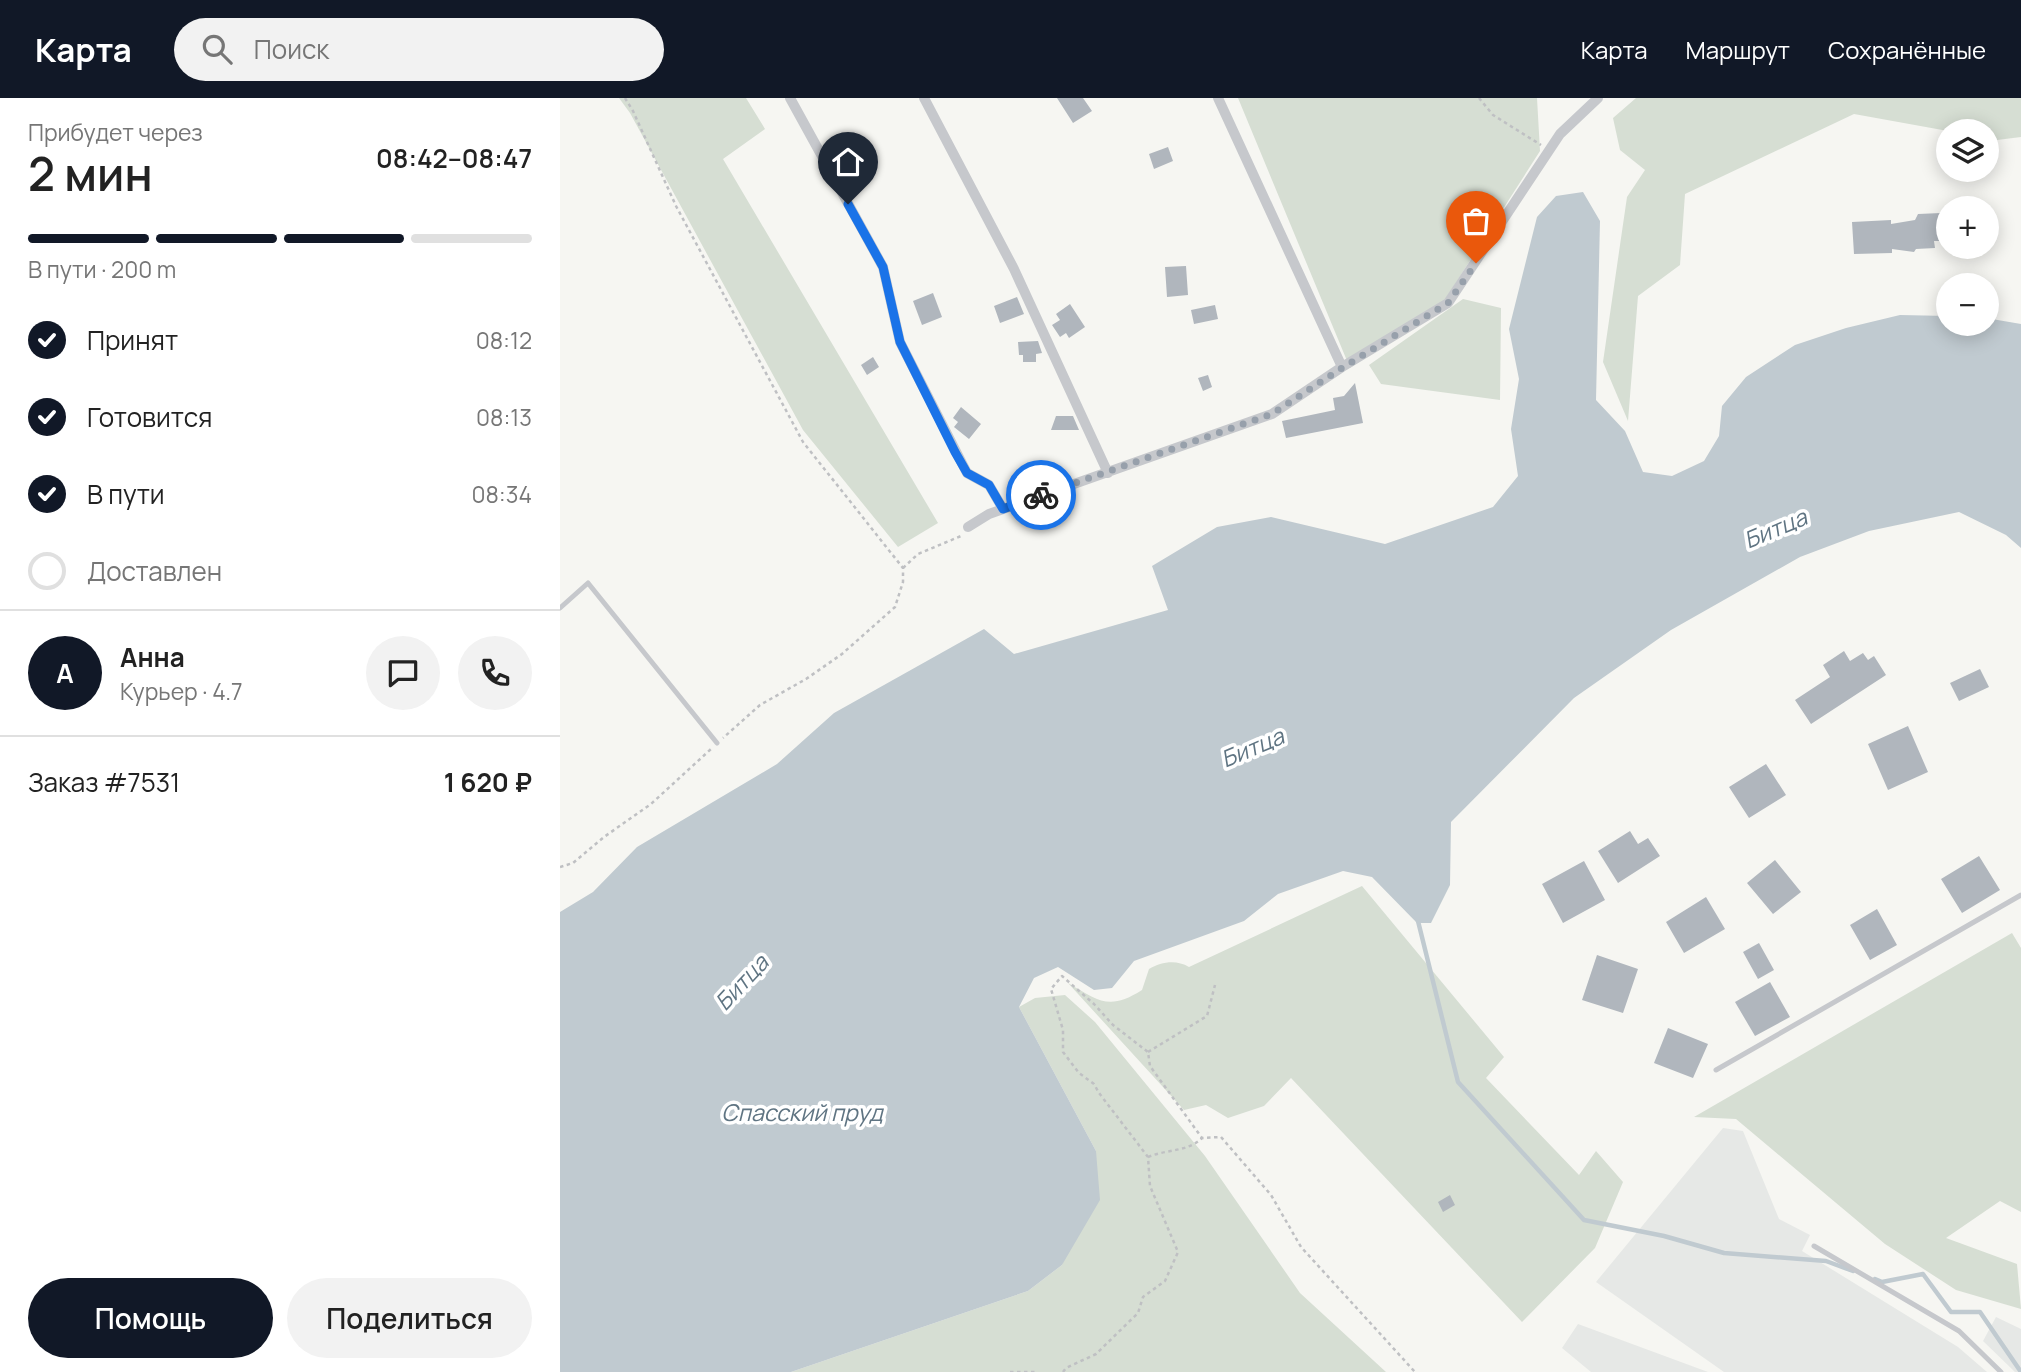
<!DOCTYPE html>
<html lang="ru">
<head>
<meta charset="utf-8">
<style>
	body { margin:0; font-family:Manrope,sans-serif; background:#f2f2f2; color:#222; height:100vh; display:flex; flex-direction:column; font-size:26px; white-space:nowrap }
	* { box-sizing:border-box; margin:0 }
	p { font-size:23px; color:#767676 }
	.icon { flex:none; width:38px; height:38px; fill:none; stroke:currentColor; stroke-width:2; stroke-linecap:round; stroke-linejoin:round }
	.map { position:relative; flex:1; overflow:hidden }
	.sheet { display:flex; flex-direction:column; background:#fff; width:560px }
	.sheet>* { flex:none }
	.controls { position:absolute; left:1376px; top:21px; display:grid; gap:14px }
	.controls a { display:grid; place-items:center; width:63px; height:63px; border-radius:50%; background:#fff; box-shadow:0 4px 18px #0003; font-size:35px }
	.pin { position:absolute; display:grid; place-items:center; width:60px; height:60px; color:#fff; margin:-72px -30px; border-radius:50% 50% 50% 0; rotate:-45deg; box-shadow:0 0 7px #0007 }
	.pin .icon { rotate:45deg }
	.courier { position:absolute; display:grid; place-items:center; width:70px; height:70px; margin:-35px; border:5px solid #1a73e8; border-radius:50%; background:#fff; color:#222; box-shadow:0 2px 9px #0007 }
	.headline em { font-style:normal; font-weight:600 }
	.headline div { display:flex; flex-direction:column-reverse }
	.headline { display:flex; align-items:center; justify-content:space-between; height:119px; padding:0 28px }
	h1 { font-size:46px; font-weight:600; line-height:52px }
	.bar { display:grid; grid-template-columns:repeat(4,1fr); gap:10px 7px; align-content:center; height:84px; padding:0 28px }
	.bar i { height:9px; border-radius:5px; background:#e0e0e0 }
	.bar .active { background:#111827 }
	.bar p { grid-column:span 4 }
	.line { display:flex; align-items:center; gap:18px; padding:0 28px; border-top:2px solid #e0e0e0 }
	.line div { flex:1 }
	.round { display:grid; place-items:center; flex:none; width:74px; height:74px; border-radius:37px; background:#f2f2f2 }
	ol { padding:0 28px; list-style:none }
	li { display:flex; align-items:center; gap:21px; height:77px }
	li p { margin-inline-start:auto }
	li .icon { padding:7px; border-radius:50%; background:#111827; color:#fff; stroke-width:4 }
	li:last-child { color:#767676 }
	li i { width:38px; height:38px; border:4px solid #e0e0e0; border-radius:50% }
	.primary-button { display:flex; gap:14px; margin-top:auto; padding:14px 28px }
	.primary-button a { flex:1; height:80px; border-radius:42px; background:#111827; color:#fff; font-size:28px; font-weight:600; line-height:80px; text-align:center }
	.primary-button a+a { background:#f2f2f2; color:#222 }
	header { display:flex; align-items:center; gap:42px; box-sizing:border-box; height:98px; padding:0 35px; background:#111827; color:#fff }
	header strong { font-size:33px }
	nav { display:flex; gap:38px; margin-inline-start:auto; font-size:24px }
	.search { width:490px; height:63px; background:#f2f2f2; display:flex; align-items:center; gap:18px; box-sizing:border-box; padding:0 24px; border-radius:38px; color:#767676; font-size:26px }
	main { display:flex; flex:1; min-height:0 }
	.map>svg:first-child { display:block }
</style>
</head>
<body>
<header>
<strong>Карта</strong>
<div class="search"><svg class="icon" aria-label="search" viewBox="0 0 24 24"><circle cx="10" cy="10" r="6"/><path d="M15 15l6 6"/></svg>Поиск</div>
<nav><a>Карта</a><a>Маршрут</a><a>Сохранённые</a></nav>
</header>
<main>
<section class="sheet">
<div class="headline"><div><h1>2 мин</h1><p>Прибудет через</p></div><em>08:42–08:47</em></div>
<div class="bar"><i class="active"></i><i class="active"></i><i class="active"></i><i></i><p>В пути · 200 m</p></div>
<ol>
<li><svg class="icon" aria-label="check" viewBox="0 0 24 24"><path d="M5 12l5 5 9-10"/></svg>Принят<p>08:12</p></li>
<li><svg class="icon" aria-label="check" viewBox="0 0 24 24"><path d="M5 12l5 5 9-10"/></svg>Готовится<p>08:13</p></li>
<li><svg class="icon" aria-label="check" viewBox="0 0 24 24"><path d="M5 12l5 5 9-10"/></svg>В пути<p>08:34</p></li>
<li><i></i>Доставлен</li>
</ol>
<div class="line" style="height:126px"><b class="round" style="background:#111827;color:#fff">А</b><div><b>Анна</b><p>Курьер · 4.7</p></div><a class="round"><svg class="icon" aria-label="chat" viewBox="0 0 24 24"><path d="M4 5h16v11H9l-5 4z"/></svg></a><a class="round"><svg class="icon" aria-label="phone" viewBox="0 0 24 24"><path d="M5 4h4l2 5-3 2q2 4 5 5l2-3 5 2v4C11 20 4 13 5 4z"/></svg></a></div>
<div class="line" style="height:91px"><div>Заказ #7531</div><b>1 620 ₽</b></div>
<div class="primary-button"><a>Помощь</a><a>Поделиться</a></div>
</section>
<div class="map">
<svg width="1461" height="1274" viewBox="0 0 1461 1274">
	<rect width="100%" height="100%" fill="#f6f6f2"/>
	<!-- built -->
	<path fill="#e6e8e6" d="M1163,1030L1183,1033L1219,1121L1250,1137L1242,1153L1398,1249L1427,1274H1164L1036,1184Z
		M1436,1219L1461,1231V1274H1455L1423,1243Z
		M1018,1226L1148,1274H1031L1002,1250Z"/>
	<!-- green -->
	<path fill="#d6ded3" d="M59,0H186L205,31L163,61L378,425L338,449L243,332L70,15Z
		M678,0H977L980,53L881,208L790,270Z
		M1076,0H1461V39L1437,42L1426,40V33H1388L1294,16L1125,96L1120,167L1078,198L1068,323L1043,264L1067,99L1085,72L1060,52L1053,20Z
		M903,201L941,210L940,302L821,286L809,267Z
		M802,788L944,959L926,980L1019,1077L1036,1053L1063,1084L1035,1150L962,1224L731,980L704,1008L668,1020L646,1007L624,1012L508,885C539,903 549,913 582,892L589,871C601,864 616,861 629,869Z
		M1452,835L1461,850V1114L1440,1103L1386,1140L1457,1166L1461,1211L1396,1192L1325,1146L1176,1021L1134,1019Z
		M505,897L535,924L645,1058L740,1195L826,1274H231L468,1193L502,1167L536,1053L459,909L475,900Z"/>
	<!-- water -->
	<path fill="#c0cad0" d="M1023,94L1040,123L1036,302L1065,333L1083,374L1112,378L1144,363L1159,338L1162,308L1186,279L1235,247L1286,230L1340,217L1388,218V226H1426V220L1461,226V450L1446,437L1399,414L1309,433L1240,459L1111,532L1014,600L891,724L890,787L871,825H857L812,779L783,773L718,796L684,823L574,863L552,890L534,892L498,869L474,880L459,909L536,1053L540,1102L502,1167L468,1193L231,1274H0V814L33,794L77,749L217,666L274,615L424,531L454,556L608,512L592,468L657,429L711,419L825,446L933,409L958,378L951,331L959,281L949,231L977,119L996,98Z"/>
	<g fill="none" stroke-linecap="round" stroke-linejoin="round">
		<!-- stream -->
		<path stroke="#c0cad0" stroke-width="4.5" d="M857,819L898,984L1024,1122L1104,1138L1164,1155L1266,1163L1293,1173
			M1315,1181L1322,1184L1363,1176L1391,1214H1420L1461,1274"/>
	</g>
	<!-- building -->
	<path fill="#b0b6bd" d="M497,0H523L532,13L513,25Z
		M608,49L613,63L594,71L589,56Z
		M1381,115L1382,143H1374L1375,150L1356,151L1354,154L1332,151V155L1294,156L1292,124L1331,122V126L1355,122L1358,116Z
		M626,168L628,197L607,199L605,169Z
		M373,195L382,219L362,227L353,203Z
		M457,199L464,216L440,225L434,208Z
		M510,206L525,229L509,240L506,235L500,239L492,227L500,222L496,216Z
		M655,207L658,221L634,226L631,212Z
		M478,243L482,255L476,256V264H463V257H459L458,244Z
		M313,259L319,269L307,277L301,267Z
		M648,277L652,289L643,293L638,280Z
		M795,285L803,325L726,340L722,323L775,312L773,300L784,298Z
		M401,309L421,326L409,341L394,329L398,324L393,320Z
		M496,318H513L519,332H491Z
		M1284,553L1290,563L1303,555L1308,562L1314,558L1326,577L1251,626L1235,602L1270,579L1263,567Z
		M1420,571L1429,589L1399,603L1390,585Z
		M1348,628L1368,674L1328,692L1308,646Z
		M1206,666L1226,697L1189,720L1169,689Z
		M1070,733L1078,746L1088,740L1100,758L1058,785L1038,753Z
		M1419,758L1440,792L1402,815L1381,781Z
		M1215,762L1241,794L1213,816L1187,785Z
		M1024,763L1045,802L1003,825L982,786Z
		M1146,799L1165,831L1124,855L1106,824Z
		M1317,811L1337,847L1310,862L1290,827Z
		M1199,845L1214,872L1198,881L1183,854Z
		M1037,857L1078,871L1063,915L1022,902Z
		M1210,884L1230,919L1195,938L1175,904Z
		M1108,930L1148,946L1133,980L1094,965Z
		M890,1097L895,1107L883,1114L878,1104Z"/>
	<g fill="none" stroke-linecap="round" stroke-linejoin="round">
		<!-- path -->
		<path stroke="#bfc0c3" stroke-width="2.5" stroke-dasharray="3.5 3.5" stroke-linecap="butt" d="M65,0L73,13L116,108L243,344L343,470V484L335,509L282,556L246,581L200,607L163,640
			M919,0L933,17L981,47
			M343,470L358,456L401,438
			M0,769L13,765L44,739L91,706L151,651
			M588,954L647,918L655,887
			M588,1059C607,1051 628,1054 642,1040
			M450,1274H476
			M503,1274L506,1270L536,1256L578,1215L583,1199L605,1183L618,1154L590,1088L588,1059L539,995L534,986L519,975L503,954V932L491,891L502,878L534,906L553,927L588,954L590,968L642,1040L661,1039L711,1097L741,1149L855,1274"/>
		<!-- lane -->
		<path stroke="#c6c8cc" stroke-width="5" d="M0,510L28,485L157,645
			M1156,972L1461,797
			M1254,1148L1399,1233L1441,1274"/>
		<!-- street -->
		<path stroke="#c6c8cc" stroke-width="10" d="M230,0L323,169L340,244L407,375L429,387L443,411
			M364,0L454,171L548,375
			M658,0L782,269
			M408,429L429,416L712,316L782,269L888,205L1000,36L1038,0"/>
	</g>
	<g fill="none" stroke-linecap="round" stroke-linejoin="round">
		<!-- done -->
		<path stroke="#97a0ab" stroke-width="7" stroke-dasharray="0 12.6" d="M481,397L712,316L782,270L888,205L916,165"/>
		<!-- route -->
		<path stroke="#1a73e8" stroke-width="9" d="M288,106L323,169L340,244L395,354L407,375L429,387L443,411L481,397"/>
	</g>
	<g text-anchor="middle" dominant-baseline="central" stroke-width="7" stroke-linejoin="round" paint-order="stroke">
		<!-- water labels -->
		<g font-size="23" font-style="italic" fill="#5f7482" stroke="#fff">
			<text transform="translate(1215 430) rotate(-23)">Битца</text>
			<text transform="translate(692 649) rotate(-23)">Битца</text>
			<text transform="translate(181 884) rotate(-47)">Битца</text>
			<text x="242" y="1014">Спасский пруд</text>
		</g>
	</g>
</svg>
<div class="controls">
<a><svg class="icon" aria-label="layers" viewBox="0 0 24 24"><path d="M12 4l9 5-9 5-9-5zM3 14l9 5 9-5"/></svg></a>
<a>+</a>
<a>−</a>
</div>
<div class="pin" style="left:916px;top:165px;background:#ea580c"><svg class="icon" aria-label="bag" viewBox="0 0 24 24"><path d="M5 8h14l-1 12H6zM9 8a3 3 0 0 1 6 0"/></svg></div>
<div class="pin" style="left:288px;top:106px;background:#1f2937"><svg class="icon" aria-label="home" viewBox="0 0 24 24"><path d="M3 11l9-7 9 7M6 9v11h12V9"/></svg></div>
<div class="courier" style="left:481px;top:397px"><svg class="icon" aria-label="bike" viewBox="0 0 24 24"><circle cx="6" cy="16" r="4"/><circle cx="18" cy="16" r="4"/><path d="M6 16l4-8h5l3 8M10 8l3 8H6M13 5h3"/></svg></div>
</div>
</main>
</body>
</html>
